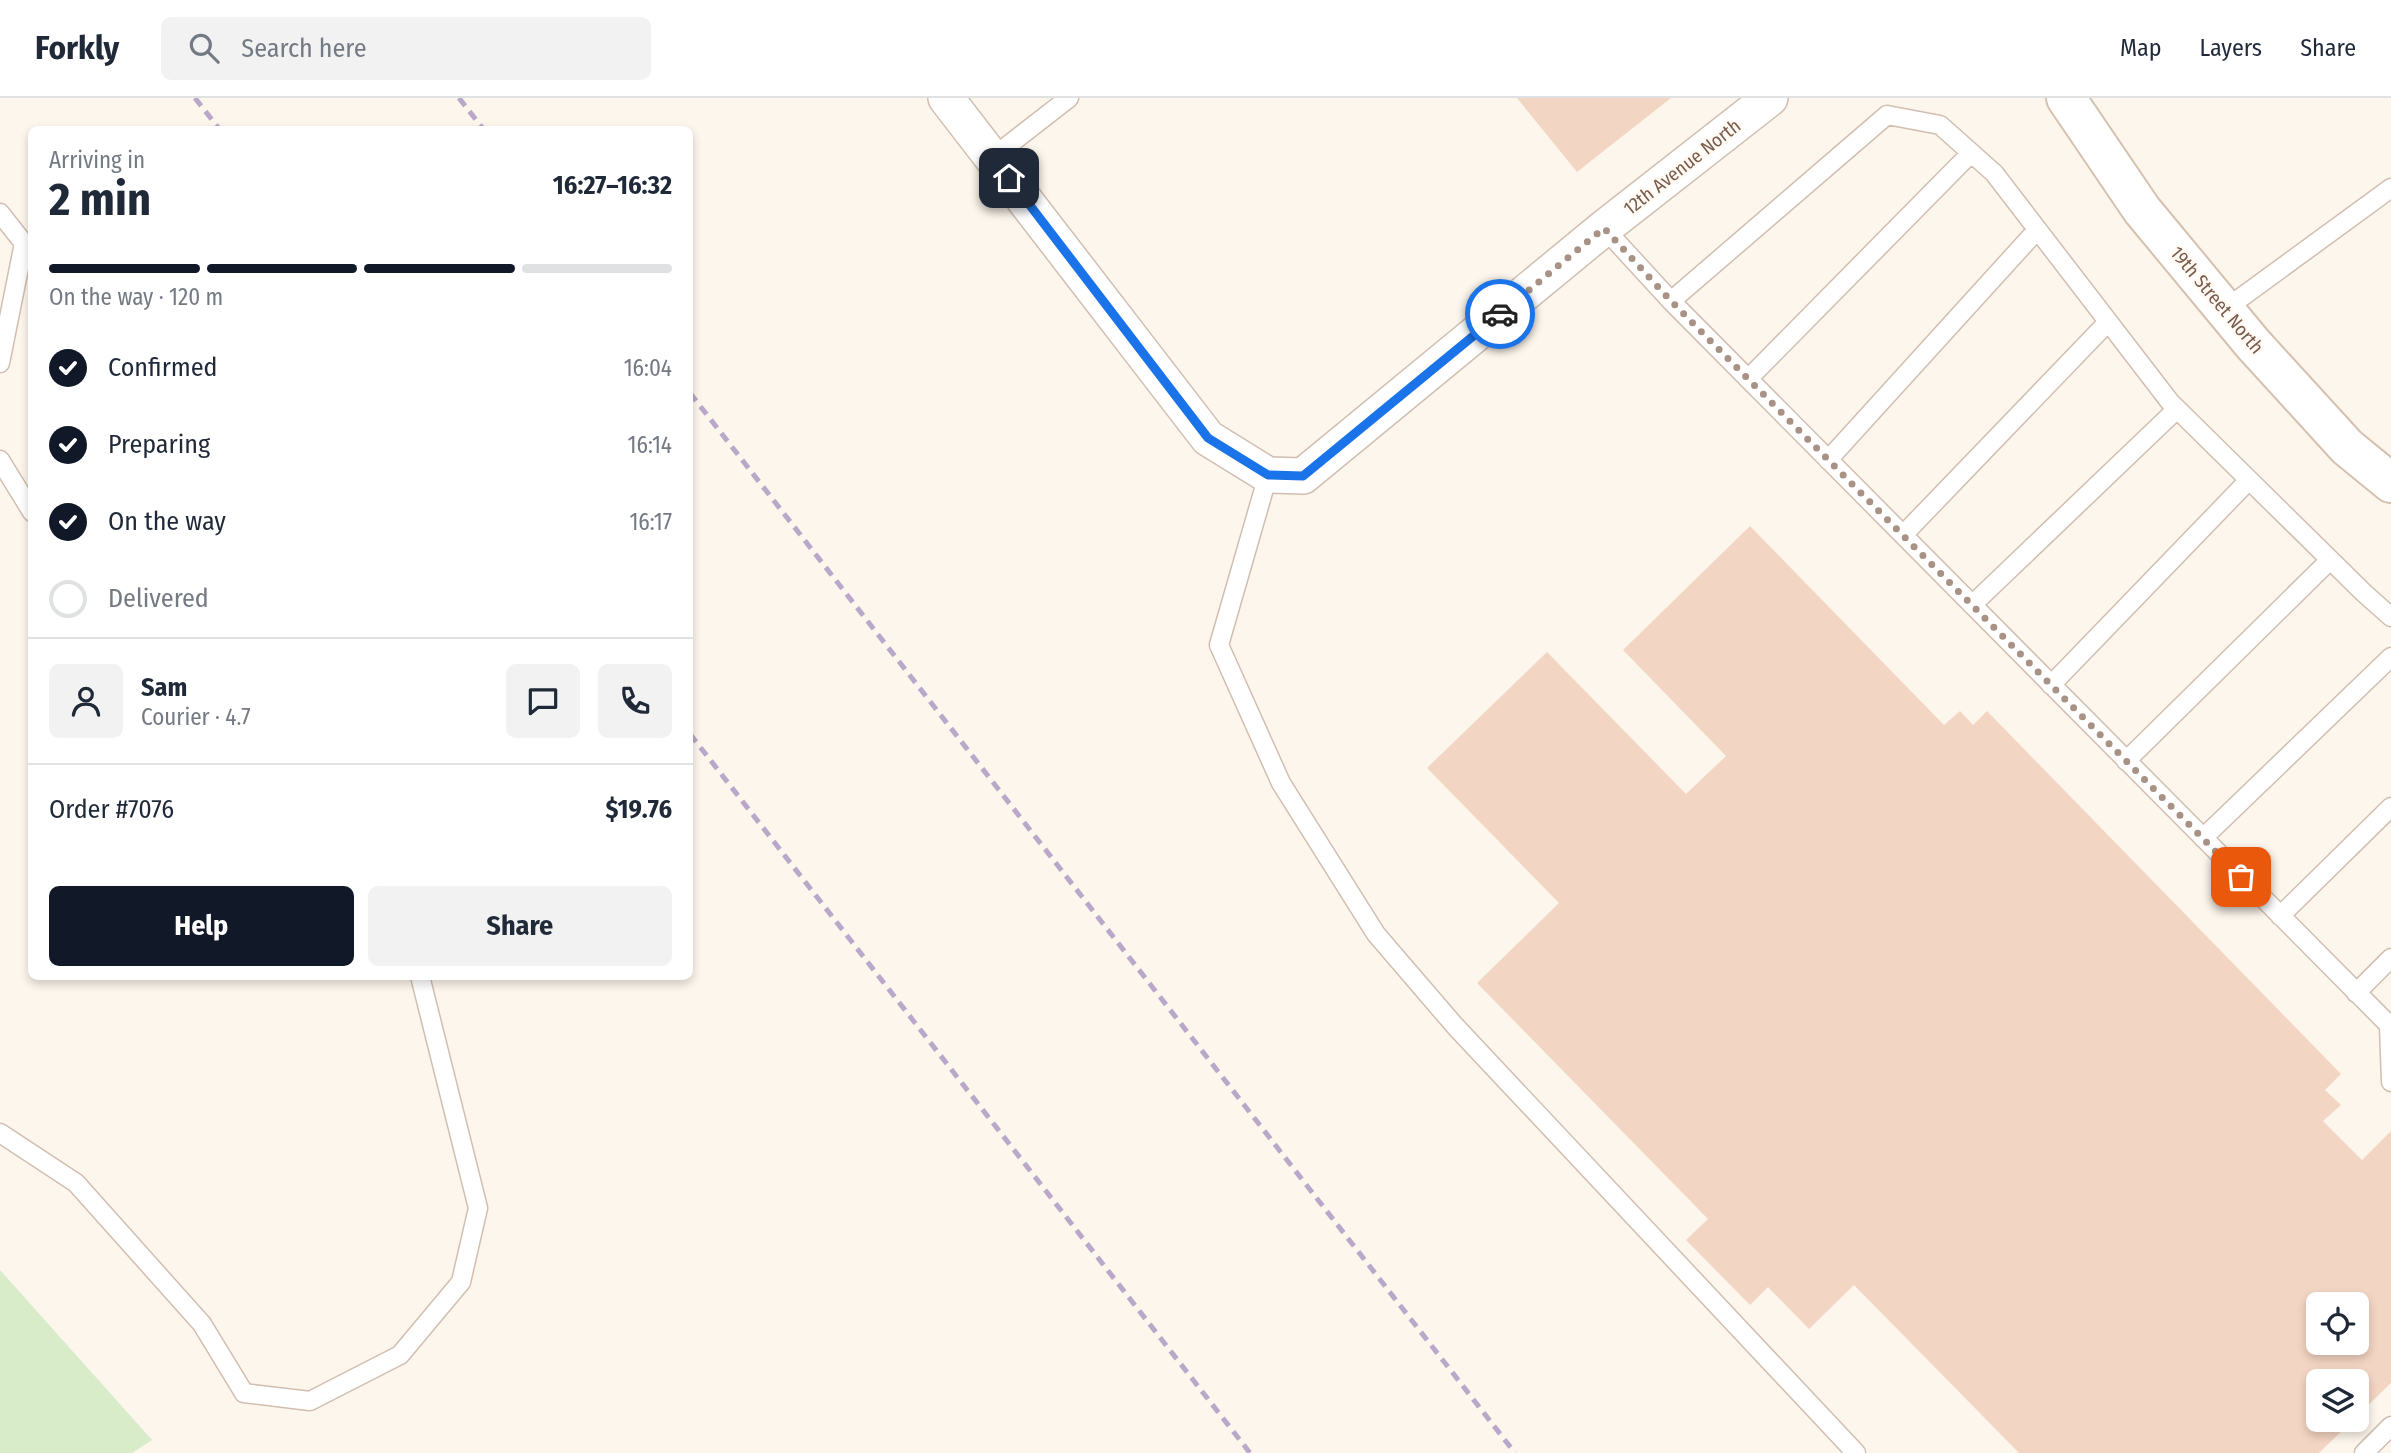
<!DOCTYPE html>
<html lang="en">
<head>
<meta charset="utf-8">
<style>
	body { margin:0; font-family:"Fira Sans Condensed",sans-serif; background:#f2f2f3; color:#1f2937; height:100vh; display:flex; flex-direction:column; font-size:26px; white-space:nowrap }
	* { box-sizing:border-box; margin:0 }
	p { font-size:23px; color:#747a83 }
	.icon { flex:none; width:38px; height:38px; fill:none; stroke:currentColor; stroke-width:2; stroke-linecap:round; stroke-linejoin:round }
	.map { position:relative; flex:1; overflow:hidden }
	.details { position:absolute; left:28px; top:28px; width:665px; height:854px; display:flex; flex-direction:column; background:#fff; border-radius:10px; box-shadow:0 4px 10px #0003 }
	.details>* { flex:none }
	.buttons { position:absolute; left:2306px; top:1194px; display:grid; gap:14px }
	.buttons a { display:grid; place-items:center; width:63px; height:63px; border-radius:10px; background:#fff; box-shadow:0 4px 10px #0003; font-size:35px }
	.pin { position:absolute; display:grid; place-items:center; width:60px; height:60px; color:#fff; margin:-30px; border-radius:14px; box-shadow:0 4px 10px #0006 }
	.courier { position:absolute; display:grid; place-items:center; width:70px; height:70px; margin:-35px; border:5px solid #1a73e8; border-radius:50%; background:#fff; color:#222; box-shadow:0 2px 9px #0007 }
	.head em { font-style:normal; font-weight:700 }
	.head div { display:flex; flex-direction:column-reverse }
	.head { display:flex; align-items:center; justify-content:space-between; height:119px; padding:0 21px }
	h1 { font-size:46px; font-weight:700; line-height:52px }
	.bar { display:grid; grid-template-columns:repeat(4,1fr); gap:10px 7px; align-content:center; height:84px; padding:0 21px }
	.bar i { height:9px; border-radius:5px; background:#e0e1e3 }
	.bar .selected { background:#111827 }
	.bar p { grid-column:span 4 }
	.line { display:flex; align-items:center; gap:18px; padding:0 21px; border-top:2px solid #e0e1e3 }
	.line div { flex:1 }
	.round { display:grid; place-items:center; flex:none; width:74px; height:74px; border-radius:10px; background:#f2f2f3 }
	ol { padding:0 21px; list-style:none }
	li { display:flex; align-items:center; gap:21px; height:77px }
	li p { margin-inline-start:auto }
	li .icon { padding:7px; border-radius:50%; background:#111827; color:#fff; stroke-width:4 }
	li:last-child { color:#747a83 }
	li i { width:38px; height:38px; border:4px solid #e0e1e3; border-radius:50% }
	.cta { display:flex; gap:14px; margin-top:auto; padding:14px 21px }
	.cta a { flex:1; height:80px; border-radius:10px; background:#111827; color:#fff; font-size:28px; font-weight:700; line-height:80px; text-align:center }
	.cta a+a { background:#f2f2f3; color:#1f2937 }
	header { display:flex; align-items:center; gap:42px; box-sizing:border-box; height:98px; padding:0 35px; background:#fff; border-bottom:2px solid #e0e1e3 }
	header strong { font-size:33px }
	nav { display:flex; gap:38px; margin-inline-start:auto; font-size:24px }
	.search { width:490px; height:63px; background:#f2f2f3; display:flex; align-items:center; gap:18px; box-sizing:border-box; padding:0 24px; border-radius:10px; color:#747a83; font-size:26px }
	.map>svg:first-child { display:block }
</style>
</head>
<body>
<header>
<strong>Forkly</strong>
<div class="search"><svg class="icon" aria-label="search" viewBox="0 0 24 24"><circle cx="10" cy="10" r="6"/><path d="M15 15l6 6"/></svg>Search here</div>
<nav><a>Map</a><a>Layers</a><a>Share</a></nav>
</header>
<div class="map">
<svg width="2391" height="1355" viewBox="0 0 2391 1355">
	<rect width="100%" height="100%" fill="#fdf6ec"/>
	<!-- green -->
	<path fill="#d8ecc9" d="M0,1172L152,1342L132,1355H0Z"/>
	<!-- building -->
	<path fill="#f3d5c3" fill-rule="evenodd" d="M1517,0H1671L1577,74Z
		M1750,428L1944,627L1960,613L1973,627L1987,613L2341,976L2325,992L2341,1007L2323,1023L2362,1062L2391,1033V1285L2357,1318V1283H2319V1321H2354L2319,1355H2019L1854,1187L1809,1231L1768,1189L1750,1207L1686,1142L1708,1121L1477,885L1559,805L1427,670L1547,554L1686,696L1726,658L1623,552ZM2319,1206H2357V1244H2319Z"/>
	<g fill="none" stroke-linecap="round" stroke-linejoin="round">
		<!-- lane casing -->
		<g stroke="#d1beb0" stroke-width="21">
			<path id="lane" d="M993,59L1069,0
				M0,115L30,153
				M1604,130L1671,203
				M2224,212L2391,90
				M0,265L24,145
				M1748,281L1971,55
				M0,362L32,414
				M1828,362L2037,132
				M1268,377L1219,547L1281,685L1376,836L1455,928L1856,1355
				M1903,437L2107,225
				M1972,507L2177,311
				M2391,519L2364,495L2170,304L1994,75L1940,27L1887,17L1671,203L2391,929
				M2051,587L2249,382
				M2126,663L2330,462
				M2203,740L2391,559
				M2280,818L2391,709
				M2356,895L2391,860
				M2389,928L2391,984
				M0,1035L76,1085L202,1226L244,1295L310,1303L400,1257L461,1184L478,1110L420,878
				M2364,1355L2391,1328"/>
		</g>
		<!-- street casing -->
		<g stroke="#d1beb0" stroke-width="38">
			<path id="street" d="M946,0L1208,340L1268,377L1303,378L1604,130L1770,0"/>
		</g>
		<!-- secondary casing -->
		<g stroke="#d6c0b0" stroke-width="42">
			<path id="secondary" d="M2066,0L2142,112L2253,246L2347,349L2391,385"/>
		</g>
		<!-- lane -->
		<use href="#lane" stroke="#fff" stroke-width="18"/>
		<!-- street -->
		<use href="#street" stroke="#fff" stroke-width="35"/>
		<!-- secondary -->
		<use href="#secondary" stroke="#fff" stroke-width="38"/>
		<!-- rail -->
		<path stroke="#b9a8c9" stroke-width="5" stroke-dasharray="10 7" stroke-linecap="butt" d="M195,0L220,32
			M459,0L484,32
			M690,295L1515,1355
			M690,636L1250,1355"/>
	</g>
	<g fill="none" stroke-linecap="round" stroke-linejoin="round">
		<!-- done -->
		<path stroke="#a89285" stroke-width="7" stroke-dasharray="0 12.6" d="M1500,216L1604,130L1671,203L2241,779"/>
		<!-- route -->
		<path stroke="#1a73e8" stroke-width="9" d="M1009,80L1208,340L1268,377L1303,378L1500,216"/>
	</g>
	<g text-anchor="middle" dominant-baseline="central" stroke-width="5" stroke-linejoin="round" paint-order="stroke">
		<!-- street labels -->
		<g font-size="19" fill="#7a5c4d" stroke="#fffaf3">
			<text transform="translate(1682 69) rotate(-38)">12th Avenue North</text>
			<text transform="translate(2217 202) rotate(50)">19th Street North</text>
		</g>
	</g>
</svg>
<div class="buttons">
<a><svg class="icon" aria-label="locate" viewBox="0 0 24 24"><circle cx="12" cy="12" r="6"/><path d="M12 2v4M12 18v4M2 12h4M18 12h4"/></svg></a>
<a><svg class="icon" aria-label="layers" viewBox="0 0 24 24"><path d="M12 4l9 5-9 5-9-5zM3 14l9 5 9-5"/></svg></a>
</div>
<div class="pin" style="left:2241px;top:779px;background:#ea580c"><svg class="icon" aria-label="bag" viewBox="0 0 24 24"><path d="M5 8h14l-1 12H6zM9 8a3 3 0 0 1 6 0"/></svg></div>
<div class="pin" style="left:1009px;top:80px;background:#1f2937"><svg class="icon" aria-label="home" viewBox="0 0 24 24"><path d="M3 11l9-7 9 7M6 9v11h12V9"/></svg></div>
<div class="courier" style="left:1500px;top:216px"><svg class="icon" aria-label="car" viewBox="0 0 24 24"><path d="M5 17H2v-5l4-1 3-4h7l3 4 3 1v5h-3M9 17h6M6 11h13"/><circle cx="7" cy="17" r="2"/><circle cx="17" cy="17" r="2"/></svg></div>
<section class="details">
<div class="head"><div><h1>2 min</h1><p>Arriving in</p></div><em>16:27–16:32</em></div>
<div class="bar"><i class="selected"></i><i class="selected"></i><i class="selected"></i><i></i><p>On the way · 120 m</p></div>
<ol>
<li><svg class="icon" aria-label="check" viewBox="0 0 24 24"><path d="M5 12l5 5 9-10"/></svg>Confirmed<p>16:04</p></li>
<li><svg class="icon" aria-label="check" viewBox="0 0 24 24"><path d="M5 12l5 5 9-10"/></svg>Preparing<p>16:14</p></li>
<li><svg class="icon" aria-label="check" viewBox="0 0 24 24"><path d="M5 12l5 5 9-10"/></svg>On the way<p>16:17</p></li>
<li><i></i>Delivered</li>
</ol>
<div class="line" style="height:126px"><a class="round"><svg class="icon" aria-label="person" viewBox="0 0 24 24"><circle cx="12" cy="8" r="4"/><path d="M4 21q1-7 8-7t8 7"/></svg></a><div><b>Sam</b><p>Courier · 4.7</p></div><a class="round"><svg class="icon" aria-label="chat" viewBox="0 0 24 24"><path d="M4 5h16v11H9l-5 4z"/></svg></a><a class="round"><svg class="icon" aria-label="phone" viewBox="0 0 24 24"><path d="M5 4h4l2 5-3 2q2 4 5 5l2-3 5 2v4C11 20 4 13 5 4z"/></svg></a></div>
<div class="line" style="height:91px"><div>Order #7076</div><b>$19.76</b></div>
<div class="cta"><a>Help</a><a>Share</a></div>
</section>
</div>
</body>
</html>
